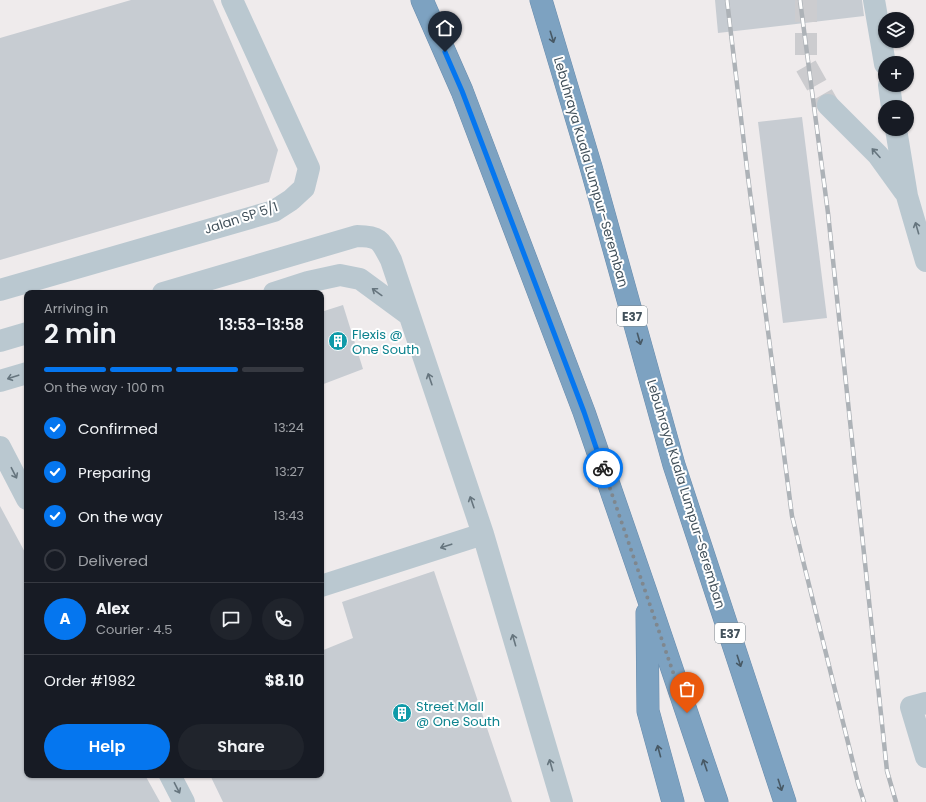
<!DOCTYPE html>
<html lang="en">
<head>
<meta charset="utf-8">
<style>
	body { margin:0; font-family:Poppins,sans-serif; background:#20242c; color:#f1f3f6; height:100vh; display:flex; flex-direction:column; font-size:15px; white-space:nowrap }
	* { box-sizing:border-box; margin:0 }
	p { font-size:13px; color:#9ea1a6 }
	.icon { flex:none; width:22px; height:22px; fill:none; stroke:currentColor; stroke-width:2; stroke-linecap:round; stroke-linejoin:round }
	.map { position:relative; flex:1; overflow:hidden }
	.sheet { position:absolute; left:24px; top:290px; width:300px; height:488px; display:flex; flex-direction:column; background:#171b24; border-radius:8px; box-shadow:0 1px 3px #0004 }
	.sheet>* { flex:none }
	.fabs { position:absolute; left:878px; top:12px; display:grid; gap:8px }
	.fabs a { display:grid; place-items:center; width:36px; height:36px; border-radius:50%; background:#171b24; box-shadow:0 1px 3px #0004; font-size:20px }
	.pin { position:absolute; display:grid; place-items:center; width:34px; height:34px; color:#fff; margin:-41px -17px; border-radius:50% 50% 50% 0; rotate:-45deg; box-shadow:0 0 4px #0007 }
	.pin .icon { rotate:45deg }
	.courier { position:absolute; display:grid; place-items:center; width:40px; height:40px; margin:-20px; border:3px solid #0576ef; border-radius:50%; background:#fff; color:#222; box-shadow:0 1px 5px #0007 }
	.headline em { font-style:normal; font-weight:600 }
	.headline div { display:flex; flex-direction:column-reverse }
	.headline { display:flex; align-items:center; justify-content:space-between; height:68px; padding:0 20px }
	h1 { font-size:26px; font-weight:600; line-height:30px }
	.bar { display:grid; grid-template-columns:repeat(4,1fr); gap:6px 4px; align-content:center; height:48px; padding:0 20px }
	.bar i { height:5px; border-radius:3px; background:#363941 }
	.bar .selected { background:#0576ef }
	.bar p { grid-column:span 4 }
	.line { display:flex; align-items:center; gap:10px; padding:0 20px; border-top:1px solid #363941 }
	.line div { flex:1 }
	.round { display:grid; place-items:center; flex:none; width:42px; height:42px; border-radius:21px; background:#20242c }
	ol { padding:0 20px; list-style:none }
	li { display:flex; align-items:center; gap:12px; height:44px }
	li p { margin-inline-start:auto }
	li .icon { padding:4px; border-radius:50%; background:#0576ef; color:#fff; stroke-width:4 }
	li:last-child { color:#9ea1a6 }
	li i { width:22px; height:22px; border:2px solid #363941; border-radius:50% }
	.cta { display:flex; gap:8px; margin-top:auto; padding:8px 20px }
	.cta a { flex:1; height:46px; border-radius:24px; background:#0576ef; color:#fff; font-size:16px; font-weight:600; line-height:46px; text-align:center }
	.cta a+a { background:#20242c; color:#f1f3f6 }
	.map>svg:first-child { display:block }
</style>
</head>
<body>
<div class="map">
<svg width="926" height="802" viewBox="0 0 926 802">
	<rect width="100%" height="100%" fill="#efebec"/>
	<!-- building -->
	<path fill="#c7ccd2" d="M131,0H213L278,150L269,182L0,260V38Z
		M715,0H862L864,16L718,33Z
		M802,117L827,318L783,323L758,122Z
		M343,305L363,369L321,385V312Z
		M0,506L27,556V775H145L160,802H0Z
		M434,571L512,802H223L210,775H321V651L353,638L342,602Z"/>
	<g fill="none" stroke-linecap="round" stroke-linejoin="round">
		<!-- minor-tunnel -->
		<path stroke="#cccccf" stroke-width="22" stroke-dasharray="22 11" stroke-linecap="butt" d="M806,0V66L828,105"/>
		<!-- highway casing -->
		<g stroke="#698cad" stroke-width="23">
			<path id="highway" d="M422,0L462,91L584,412L647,595L717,802
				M541,0L591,167L674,465L785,802
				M647,613L648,711L673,802"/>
		</g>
		<!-- minor -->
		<path stroke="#bac8d0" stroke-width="22" d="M874,0L885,64
			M889,85L892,107
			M828,105L878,155L904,191
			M896,129L907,196L926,261
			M0,290L274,211L291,200L304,188L309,168L232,0
			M163,293L357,236C380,236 381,241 391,260L483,534L562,802
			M274,293L308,282L340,275L360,279L409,315
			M0,341L27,333
			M0,381L27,373
			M0,447L27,499
			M321,586L483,534
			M926,703L911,707L926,757
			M170,775L184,802"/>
		<!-- highway -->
		<use href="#highway" stroke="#7da2c1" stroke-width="22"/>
		<!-- rail casing -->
		<g stroke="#adb2b7" stroke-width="4.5">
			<path id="rail" d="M727,0L748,177L792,516L858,783L864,802
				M800,0L828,213L887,771L896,802"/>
		</g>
		<!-- rail -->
		<use href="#rail" stroke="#fff" stroke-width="3" stroke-dasharray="9" stroke-linecap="butt"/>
	</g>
	<!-- one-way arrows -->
	<defs><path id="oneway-shaft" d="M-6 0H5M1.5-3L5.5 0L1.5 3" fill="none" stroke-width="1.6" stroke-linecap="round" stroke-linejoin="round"/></defs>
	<g stroke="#485965">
		<use href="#oneway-shaft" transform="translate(552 37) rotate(73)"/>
		<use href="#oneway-shaft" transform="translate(639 339) rotate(74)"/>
		<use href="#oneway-shaft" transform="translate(739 661) rotate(72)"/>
		<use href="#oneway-shaft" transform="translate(659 751) rotate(-105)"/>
		<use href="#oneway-shaft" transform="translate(705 765) rotate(-109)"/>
		<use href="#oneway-shaft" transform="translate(780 785) rotate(72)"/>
	</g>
	<g stroke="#66757e">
		<use href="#oneway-shaft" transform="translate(876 153) rotate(-132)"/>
		<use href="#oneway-shaft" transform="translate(917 228) rotate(-106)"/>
		<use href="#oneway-shaft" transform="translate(377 292) rotate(-144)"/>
		<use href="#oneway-shaft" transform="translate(13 377) rotate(162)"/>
		<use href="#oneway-shaft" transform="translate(430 379) rotate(-109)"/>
		<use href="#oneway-shaft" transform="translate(14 473) rotate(63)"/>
		<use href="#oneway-shaft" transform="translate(472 502) rotate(-109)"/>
		<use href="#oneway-shaft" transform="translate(446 546) rotate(162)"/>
		<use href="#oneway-shaft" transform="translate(514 640) rotate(-106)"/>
		<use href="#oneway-shaft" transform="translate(551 765) rotate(-106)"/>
		<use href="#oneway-shaft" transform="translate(177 788) rotate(63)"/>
	</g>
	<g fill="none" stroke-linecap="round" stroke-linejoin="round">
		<!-- done -->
		<path stroke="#7f878e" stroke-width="4" stroke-dasharray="0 7.2" d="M603,468L687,713"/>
		<!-- route -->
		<path stroke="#0576ef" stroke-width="5" d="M445,52L462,91L584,412L603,468"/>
	</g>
	<!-- icons -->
	<defs>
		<g id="building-disc" transform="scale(1)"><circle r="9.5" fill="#0f9aa8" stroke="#fff"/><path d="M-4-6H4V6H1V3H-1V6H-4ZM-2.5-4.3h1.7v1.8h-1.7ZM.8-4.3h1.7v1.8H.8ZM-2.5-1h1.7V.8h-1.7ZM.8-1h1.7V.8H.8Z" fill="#fff"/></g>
	</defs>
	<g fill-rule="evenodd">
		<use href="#building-disc" x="338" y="341"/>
		<use href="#building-disc" x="402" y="713"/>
	</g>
	<g text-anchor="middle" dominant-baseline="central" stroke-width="4" stroke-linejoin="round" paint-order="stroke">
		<!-- shield labels -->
		<g fill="#fff" stroke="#7b858c" stroke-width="1">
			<rect x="617" y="306" width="30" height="20" rx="3"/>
			<rect x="715" y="623" width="30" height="20" rx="3"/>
		</g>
		<g font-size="12" font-weight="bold" fill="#42515b">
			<text x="632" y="316">E37</text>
			<text x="730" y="633">E37</text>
		</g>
		<!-- street labels -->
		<g font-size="13" fill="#42515b" stroke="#fff">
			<text transform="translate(591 172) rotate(74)">Lebuhraya Kuala Lumpur–Seremban</text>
			<text transform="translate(241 218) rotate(-18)">Jalan SP 5/1</text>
			<text transform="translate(686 494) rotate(73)">Lebuhraya Kuala Lumpur–Seremban</text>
		</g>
		<!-- culture labels -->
		<g font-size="13" fill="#0d838f" stroke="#fff" text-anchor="start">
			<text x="352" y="334">Flexis @<tspan x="352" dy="15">One South</tspan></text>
			<text x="416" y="706">Street Mall<tspan x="416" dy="15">@ One South</tspan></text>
		</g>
	</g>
</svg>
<div class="fabs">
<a><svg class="icon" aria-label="layers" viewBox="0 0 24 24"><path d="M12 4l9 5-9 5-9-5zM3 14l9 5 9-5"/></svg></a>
<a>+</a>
<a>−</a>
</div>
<div class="pin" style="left:687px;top:713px;background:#ea580c"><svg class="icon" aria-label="bag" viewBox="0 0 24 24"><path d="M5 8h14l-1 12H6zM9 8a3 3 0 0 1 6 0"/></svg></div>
<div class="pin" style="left:445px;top:52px;background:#1f2937"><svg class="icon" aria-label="home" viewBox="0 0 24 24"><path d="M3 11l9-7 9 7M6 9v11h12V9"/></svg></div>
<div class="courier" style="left:603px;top:468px"><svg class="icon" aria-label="bike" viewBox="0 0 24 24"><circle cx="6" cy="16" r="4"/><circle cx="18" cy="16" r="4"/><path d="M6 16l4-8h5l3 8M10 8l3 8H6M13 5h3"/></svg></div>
<section class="sheet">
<div class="headline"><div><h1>2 min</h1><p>Arriving in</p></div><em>13:53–13:58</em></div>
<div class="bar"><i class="selected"></i><i class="selected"></i><i class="selected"></i><i></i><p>On the way · 100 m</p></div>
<ol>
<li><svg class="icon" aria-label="check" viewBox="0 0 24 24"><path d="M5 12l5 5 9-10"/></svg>Confirmed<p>13:24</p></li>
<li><svg class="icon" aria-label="check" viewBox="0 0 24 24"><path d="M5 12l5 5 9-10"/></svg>Preparing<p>13:27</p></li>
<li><svg class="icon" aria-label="check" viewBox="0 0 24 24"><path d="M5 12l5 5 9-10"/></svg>On the way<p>13:43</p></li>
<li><i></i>Delivered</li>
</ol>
<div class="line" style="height:72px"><b class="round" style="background:#0576ef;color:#fff">A</b><div><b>Alex</b><p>Courier · 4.5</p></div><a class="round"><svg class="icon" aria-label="chat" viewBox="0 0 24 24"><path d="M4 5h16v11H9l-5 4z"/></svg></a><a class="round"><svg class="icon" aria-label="phone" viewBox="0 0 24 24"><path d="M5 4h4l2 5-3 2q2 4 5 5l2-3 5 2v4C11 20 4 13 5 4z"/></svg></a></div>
<div class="line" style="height:52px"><div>Order #1982</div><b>$8.10</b></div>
<div class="cta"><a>Help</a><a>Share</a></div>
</section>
</div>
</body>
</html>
